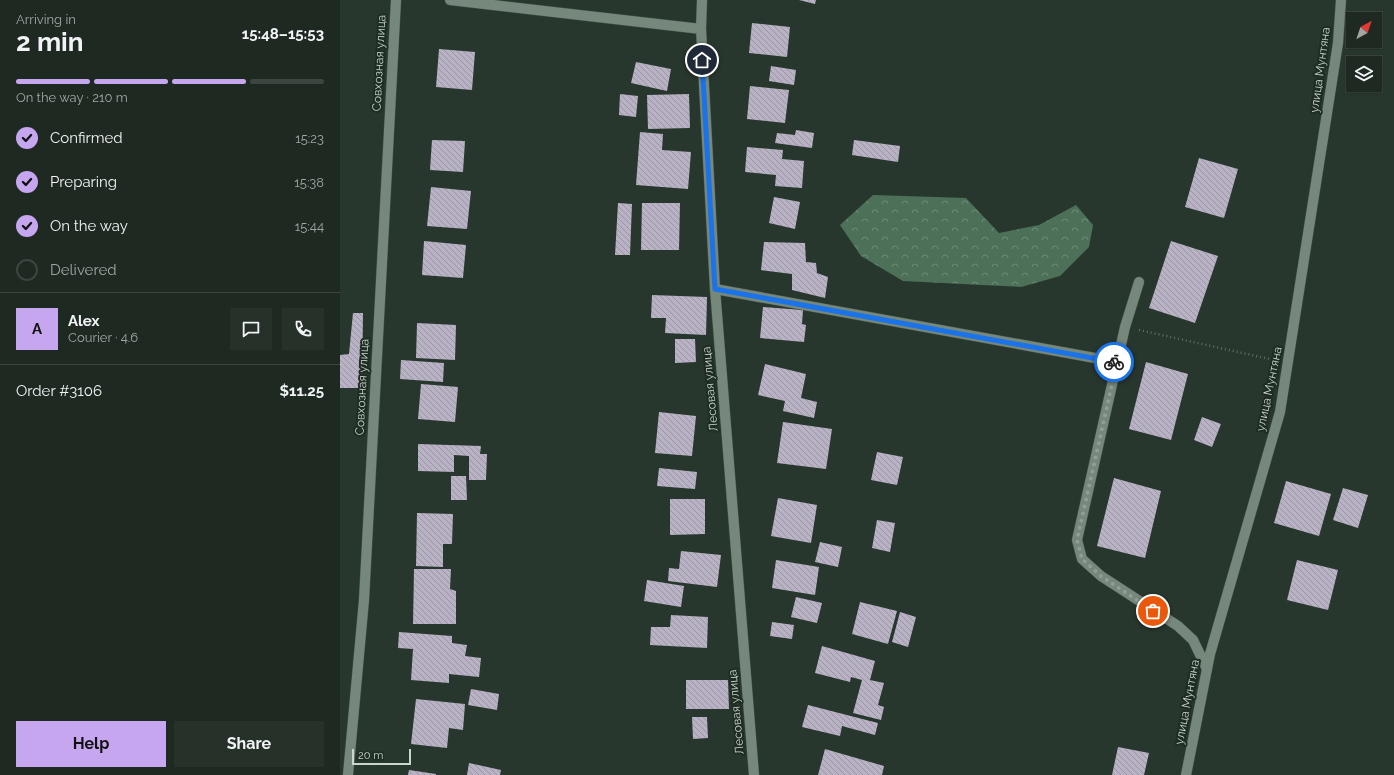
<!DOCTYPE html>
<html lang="en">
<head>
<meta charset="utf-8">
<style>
	body { margin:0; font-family:Raleway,sans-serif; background:#26312a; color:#f1f3f6; height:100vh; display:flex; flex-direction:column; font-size:15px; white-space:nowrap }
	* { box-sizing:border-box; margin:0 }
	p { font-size:13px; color:#a1a6a5 }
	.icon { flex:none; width:22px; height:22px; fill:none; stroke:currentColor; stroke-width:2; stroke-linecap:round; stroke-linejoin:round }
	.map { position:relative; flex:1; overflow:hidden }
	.details { display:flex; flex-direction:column; background:#1e2922; width:340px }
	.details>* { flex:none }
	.needle { width:26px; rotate:40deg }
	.fabs { position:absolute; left:1006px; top:12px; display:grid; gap:8px }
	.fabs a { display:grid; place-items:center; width:36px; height:36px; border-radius:0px; background:#1e2922; box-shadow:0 1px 3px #0004,0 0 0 1px #3c4540; font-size:20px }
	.scale { position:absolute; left:12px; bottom:10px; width:59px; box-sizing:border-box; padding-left:4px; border:2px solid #cbd4cd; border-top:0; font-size:11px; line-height:14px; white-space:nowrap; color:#cbd4cd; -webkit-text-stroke:3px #1e2d23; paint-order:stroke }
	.pin { position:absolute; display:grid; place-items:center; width:34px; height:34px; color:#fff; margin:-17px; border:2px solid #fff; border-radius:50%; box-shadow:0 1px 4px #0007 }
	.courier { position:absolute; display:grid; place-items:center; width:40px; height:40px; margin:-20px; border:3px solid #1a73e8; border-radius:50%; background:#fff; color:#222; box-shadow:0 1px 5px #0007 }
	.summary em { font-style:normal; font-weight:700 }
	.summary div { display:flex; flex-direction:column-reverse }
	.summary { display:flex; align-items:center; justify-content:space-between; height:68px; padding:0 16px }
	h1 { font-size:26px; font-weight:700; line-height:30px }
	.bar { display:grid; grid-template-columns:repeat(4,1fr); gap:6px 4px; align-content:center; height:48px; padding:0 16px }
	.bar i { height:5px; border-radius:3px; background:#3c4540 }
	.bar .active { background:#c7a6f0 }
	.bar p { grid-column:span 4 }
	.line { display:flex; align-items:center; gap:10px; padding:0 16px; border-top:1px solid #3c4540 }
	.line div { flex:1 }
	.round { display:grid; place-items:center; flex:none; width:42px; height:42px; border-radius:0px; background:#26312a }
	ol { padding:0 16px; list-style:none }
	li { display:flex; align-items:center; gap:12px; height:44px }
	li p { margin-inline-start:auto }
	li .icon { padding:4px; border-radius:50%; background:#c7a6f0; color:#111; stroke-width:4 }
	li:last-child { color:#a1a6a5 }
	li i { width:22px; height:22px; border:2px solid #3c4540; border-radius:50% }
	.cta { display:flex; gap:8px; margin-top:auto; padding:8px 16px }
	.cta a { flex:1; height:46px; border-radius:0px; background:#c7a6f0; color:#111; font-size:16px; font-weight:700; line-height:46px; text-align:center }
	.cta a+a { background:#26312a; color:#f1f3f6 }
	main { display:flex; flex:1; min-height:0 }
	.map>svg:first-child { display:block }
</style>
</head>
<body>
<main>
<section class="details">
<div class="summary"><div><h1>2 min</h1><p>Arriving in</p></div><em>15:48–15:53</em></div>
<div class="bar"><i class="active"></i><i class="active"></i><i class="active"></i><i></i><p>On the way · 210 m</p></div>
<ol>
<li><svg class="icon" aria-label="check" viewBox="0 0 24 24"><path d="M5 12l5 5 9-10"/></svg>Confirmed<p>15:23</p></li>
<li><svg class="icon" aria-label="check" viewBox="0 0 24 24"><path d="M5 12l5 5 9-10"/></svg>Preparing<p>15:38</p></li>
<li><svg class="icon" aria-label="check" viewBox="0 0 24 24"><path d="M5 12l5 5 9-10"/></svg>On the way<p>15:44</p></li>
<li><i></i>Delivered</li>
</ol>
<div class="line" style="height:72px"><b class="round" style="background:#c7a6f0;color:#111">A</b><div><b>Alex</b><p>Courier · 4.6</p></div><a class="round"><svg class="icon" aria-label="chat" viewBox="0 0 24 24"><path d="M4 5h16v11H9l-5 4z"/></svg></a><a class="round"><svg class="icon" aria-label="phone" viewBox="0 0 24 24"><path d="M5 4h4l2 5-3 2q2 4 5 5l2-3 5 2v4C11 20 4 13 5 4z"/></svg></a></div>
<div class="line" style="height:52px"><div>Order #3106</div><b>$11.25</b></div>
<div class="cta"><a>Help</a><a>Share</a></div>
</section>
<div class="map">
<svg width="1054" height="775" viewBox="0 0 1054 775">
	<defs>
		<pattern id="forest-crowns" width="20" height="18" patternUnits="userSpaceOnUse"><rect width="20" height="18" fill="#4c7158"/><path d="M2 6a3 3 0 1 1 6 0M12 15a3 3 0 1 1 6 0" fill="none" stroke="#6d8b76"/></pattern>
		<pattern id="building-back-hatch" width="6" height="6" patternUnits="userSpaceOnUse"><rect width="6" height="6" fill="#b9b1c4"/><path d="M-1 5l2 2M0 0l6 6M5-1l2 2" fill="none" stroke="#9a95a2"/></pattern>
	</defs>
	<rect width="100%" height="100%" fill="#28372d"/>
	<!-- forest -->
	<path fill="url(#forest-crowns)" d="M533,195L626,198L659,233L699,225L736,205L753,225L749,247L720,276L681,287L563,281L521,256L500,225Z"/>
	<!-- building -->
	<path fill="url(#building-back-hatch)" d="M459,0H476L475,4Z
		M412,23L450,27L447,57L409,53Z
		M99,49L135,52L132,90L96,87Z
		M296,62L331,69L327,91L291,83Z
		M431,66L456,70L454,85L429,81Z
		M410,86L449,90L445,123L407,119Z
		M280,94L298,96L296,117L279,115Z
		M349,94L350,128L308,129L307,95Z
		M456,130L474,133L472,148L435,143L437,133L455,135Z
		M300,132L323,134L322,150L351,152L348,189L296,185Z
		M92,140L125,141L123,172L90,170Z
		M514,140L560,146L558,162L512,155Z
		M407,147L443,150L442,159L464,161L462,188L435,186L436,175L405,172Z
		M859,158L898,169L884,218L845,207Z
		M91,187L131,191L127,229L87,226Z
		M434,197L460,202L455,229L429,223Z
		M278,203L292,204L290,255H275Z
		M302,203H340L339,250H301Z
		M84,241L126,245L123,278L82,275Z
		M831,241L878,256L855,323L809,308Z
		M424,242L465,243L466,262L476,263L477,273L488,277L485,298L452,290V274L421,270Z
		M312,295L367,297L366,335L325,333L326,318H311Z
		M423,307L463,310L462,324L466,325L464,342L420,338Z
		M13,313H23L22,388H0V355L9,354Z
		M77,323L116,325L115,360L76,358Z
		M335,339H355L356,362L335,363Z
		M61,360L104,363L103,382L60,379Z
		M806,362L848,374L831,440L789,429Z
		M425,364L466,374L461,398L477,402L474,418L443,411L445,401L418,395Z
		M81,384L118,387L115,422L78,419Z
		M319,412L356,416L352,456L315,453Z
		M862,417L881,424L872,447L854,440Z
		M443,422L492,429L486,469L437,463Z
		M78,444L141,446L140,454H147L146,480H129V456L114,455V472L78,471Z
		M537,452L563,457L557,485L531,480Z
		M319,468L357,472L355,489L317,486Z
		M111,476H126L127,500H111Z
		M774,478L821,491L805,558L757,546Z
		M946,481L991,494L979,536L934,523Z
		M1003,488L1028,495L1018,528L993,520Z
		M438,498L477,505L471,543L431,536Z
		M330,499H365V534L330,535Z
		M77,513L113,514L112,544H103V567L76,566Z
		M537,520L555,523L550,552L532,548Z
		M480,542L502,547L498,567L475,562Z
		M341,551L381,555L377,587L328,581L329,568L339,569Z
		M436,560L479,567L475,595L432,588Z
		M957,560L998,570L988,610L947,600Z
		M74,569H111L110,589L116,591V624H73Z
		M307,580L344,586L341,607L304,601Z
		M456,597L482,603L477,623L451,617Z
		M520,602L557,611L548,644L512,634Z
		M560,612L576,617L568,647L552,642Z
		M331,615L368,617L367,648L310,645L311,627H330Z
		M432,622L454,625L452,639L430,636Z
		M59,632L112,636V643L127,645L125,656L141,658L139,677L109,674V683L71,680L73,649L58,648Z
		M482,646L535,661L530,680L544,683L538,705L544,707L541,720L513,713L522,680L511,677L510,682L475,673Z
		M346,680H388L389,709H346Z
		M131,689L159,694L157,710L128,705Z
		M76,699L125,704L123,730L109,728L107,748L71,744Z
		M468,705L538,723L535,735L502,726L500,736L462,727Z
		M352,717H367L368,738L353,739Z
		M778,747L809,753L804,775H772Z
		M485,749L544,766L542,775H478Z
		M129,763L161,770L160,775H127Z
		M69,770L96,774V775H68Z"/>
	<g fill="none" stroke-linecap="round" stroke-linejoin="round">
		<!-- lane casing -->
		<g stroke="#445249" stroke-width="11">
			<path id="lane" d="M799,282L785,327L737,540L742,559L761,576L838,626L853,640L867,669
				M375,289L777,362"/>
		</g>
		<!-- street casing -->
		<g stroke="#445249" stroke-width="11">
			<path id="street" d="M110,0L361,29
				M362,0L361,29L375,289L414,775
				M8,775L24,600L56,0
				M846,775L870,654L940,412L998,43L1001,0"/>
		</g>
		<!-- path -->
		<path stroke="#606d64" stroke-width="2.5" stroke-dasharray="1 3" stroke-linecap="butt" d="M799,330L934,360"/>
		<!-- lane -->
		<use href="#lane" stroke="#76877b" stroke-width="10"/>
		<!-- street -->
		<use href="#street" stroke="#76877b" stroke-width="10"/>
	</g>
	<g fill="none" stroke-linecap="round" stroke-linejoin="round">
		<!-- done -->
		<path stroke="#929d95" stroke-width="4" stroke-dasharray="0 7.2" d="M774,362H777L737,540L742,559L761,576L813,611"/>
		<!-- route -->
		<path stroke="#1a73e8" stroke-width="5" d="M362,60L375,289L774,362"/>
	</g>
	<g text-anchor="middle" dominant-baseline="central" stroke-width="4" stroke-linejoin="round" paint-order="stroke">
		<!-- street labels -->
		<g font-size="12" fill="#cbd4cd" stroke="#1e2d23">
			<text transform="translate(39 63) rotate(-87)">Совхозная улица</text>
			<text transform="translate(980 70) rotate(-82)">улица Мунтяна</text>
			<text transform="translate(22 387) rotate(-87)">Совхозная улица</text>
			<text transform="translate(370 389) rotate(-95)">Лесовая улица</text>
			<text transform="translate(929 389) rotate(-78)">улица Мунтяна</text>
			<text transform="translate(847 702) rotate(-79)">улица Мунтяна</text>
			<text transform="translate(396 712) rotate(-95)">Лесовая улица</text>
		</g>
	</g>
</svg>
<div class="fabs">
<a><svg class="needle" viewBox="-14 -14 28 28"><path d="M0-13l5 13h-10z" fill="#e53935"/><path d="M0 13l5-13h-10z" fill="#a1a6a5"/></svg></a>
<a><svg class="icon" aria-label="layers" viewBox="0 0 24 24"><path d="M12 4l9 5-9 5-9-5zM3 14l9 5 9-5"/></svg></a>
</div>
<div class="scale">20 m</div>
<div class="pin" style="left:813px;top:611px;background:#ea580c"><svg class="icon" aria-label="bag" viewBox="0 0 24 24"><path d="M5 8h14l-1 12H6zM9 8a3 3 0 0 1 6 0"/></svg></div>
<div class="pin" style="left:362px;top:60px;background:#1f2937"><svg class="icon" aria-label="home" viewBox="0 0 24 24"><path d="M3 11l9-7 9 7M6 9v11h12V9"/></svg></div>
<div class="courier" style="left:774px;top:362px"><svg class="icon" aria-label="bike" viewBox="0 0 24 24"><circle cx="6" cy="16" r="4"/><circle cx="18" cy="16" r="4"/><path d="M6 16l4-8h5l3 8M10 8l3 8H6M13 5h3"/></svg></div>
</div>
</main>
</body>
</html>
